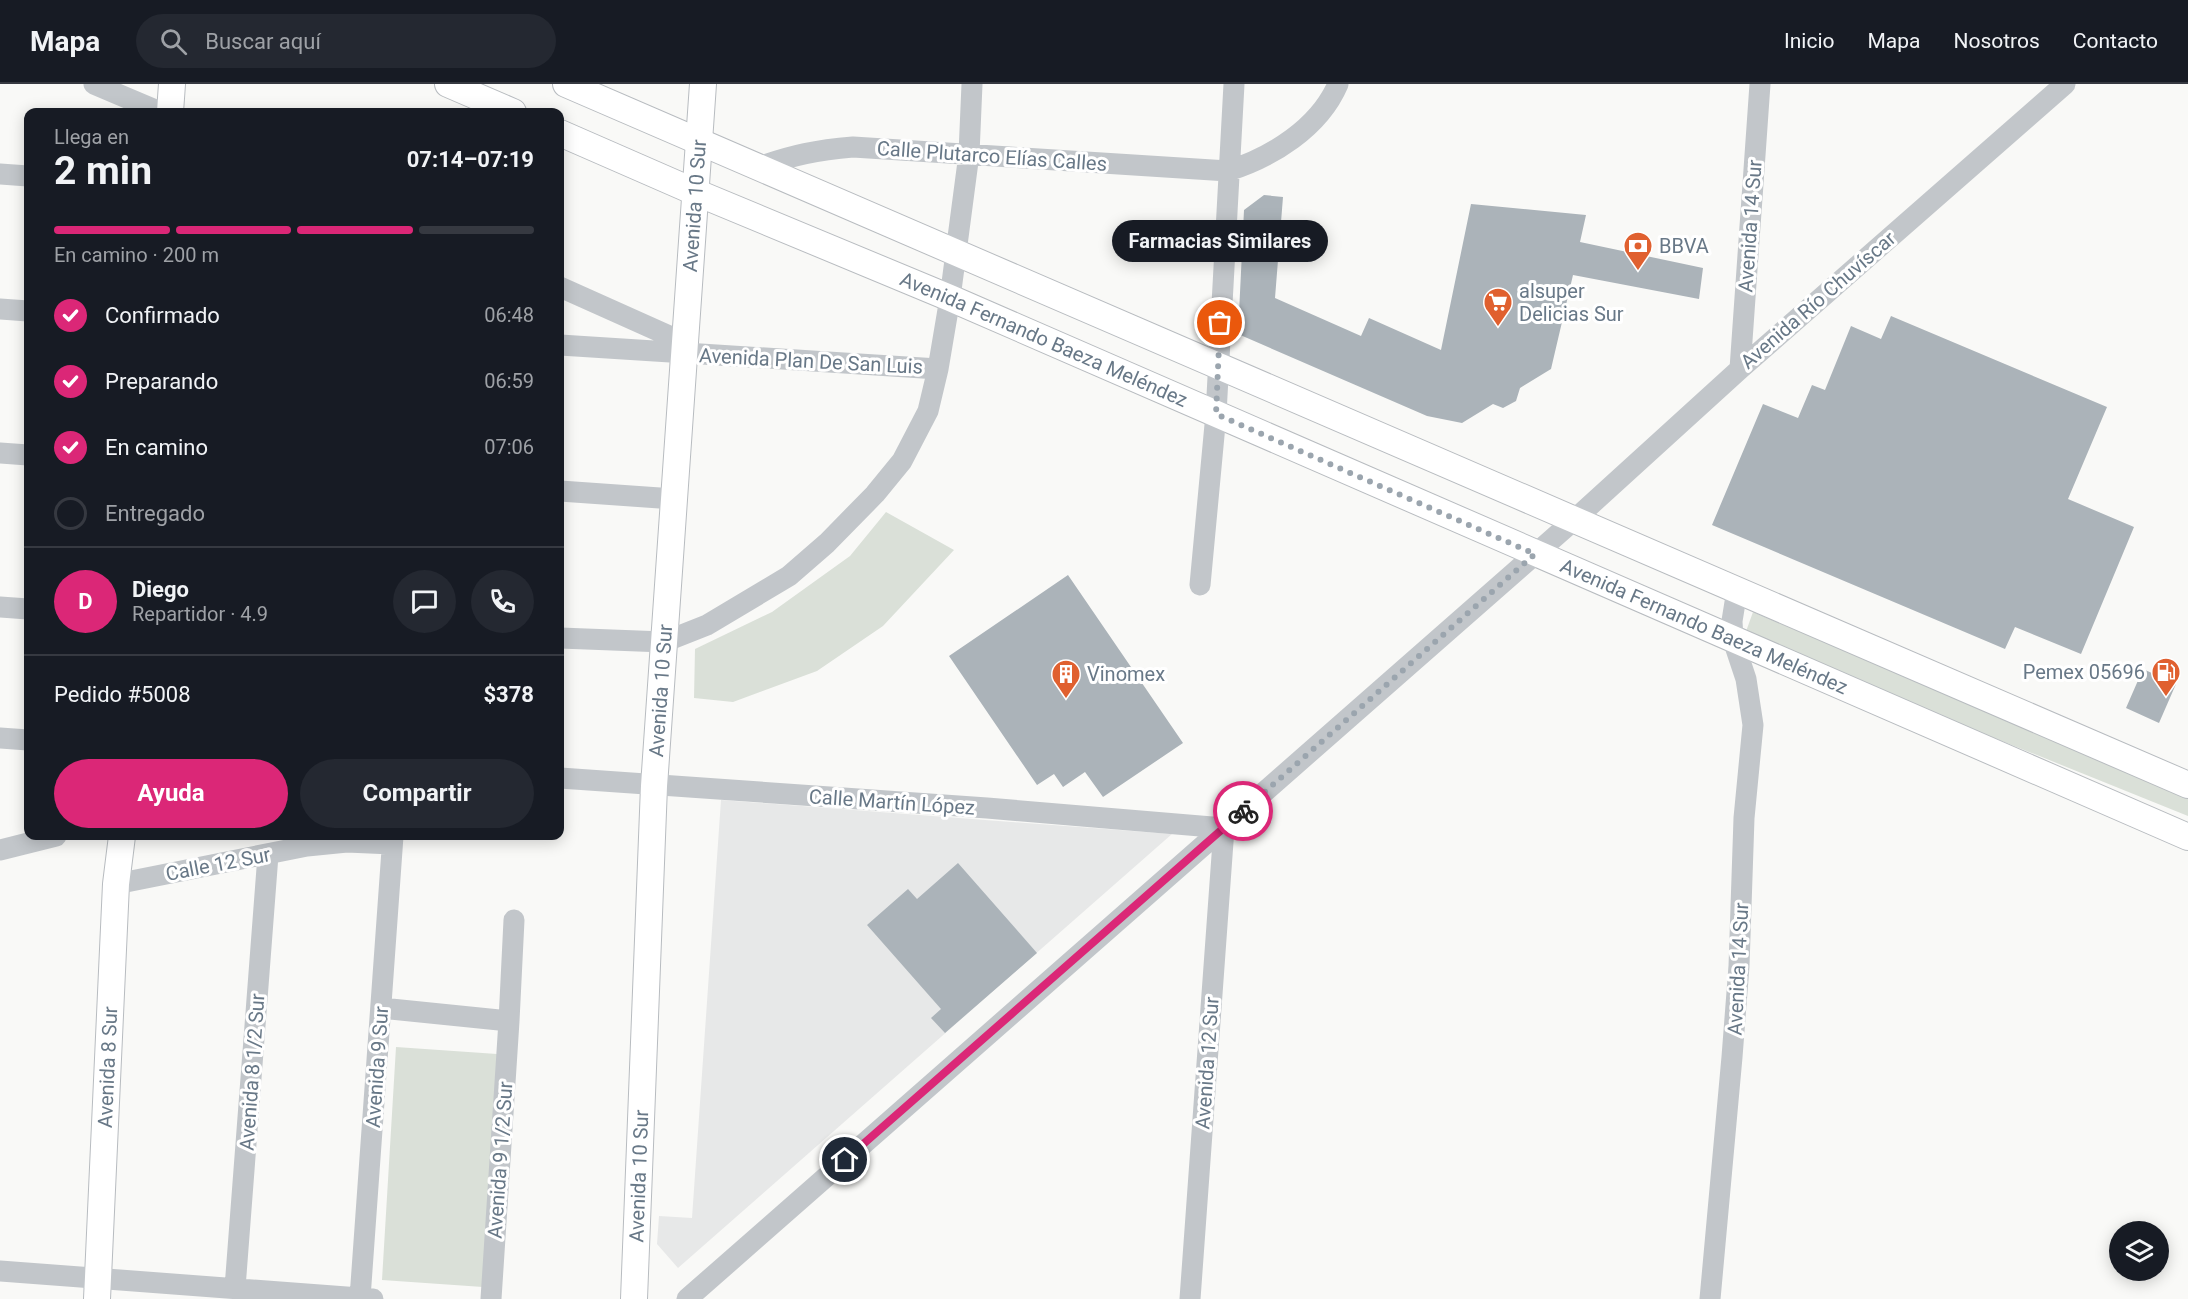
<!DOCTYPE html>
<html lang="es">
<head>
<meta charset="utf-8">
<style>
	body { margin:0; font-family:Roboto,sans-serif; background:#242831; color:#f1f3f6; height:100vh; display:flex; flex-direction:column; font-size:22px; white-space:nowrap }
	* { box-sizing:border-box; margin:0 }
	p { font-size:20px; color:#9ea1a6 }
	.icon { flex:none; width:33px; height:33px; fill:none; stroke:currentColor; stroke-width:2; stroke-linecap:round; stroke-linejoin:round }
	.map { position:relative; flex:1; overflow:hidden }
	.sheet { position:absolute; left:24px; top:24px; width:540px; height:732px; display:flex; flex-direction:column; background:#171b24; border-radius:12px; box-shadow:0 3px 15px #0003 }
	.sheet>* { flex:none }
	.buttons { position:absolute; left:2109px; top:1137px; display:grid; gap:12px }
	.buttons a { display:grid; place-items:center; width:60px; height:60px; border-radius:50%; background:#171b24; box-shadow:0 3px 15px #0003; font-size:30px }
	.pin { position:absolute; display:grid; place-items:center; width:51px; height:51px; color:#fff; margin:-26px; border:3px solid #fff; border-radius:50%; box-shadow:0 2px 6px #0007 }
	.courier { position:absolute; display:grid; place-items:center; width:60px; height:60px; margin:-30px; border:4px solid #db2777; border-radius:50%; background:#fff; color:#222; box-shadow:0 2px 8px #0007 }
	.bubble { position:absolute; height:42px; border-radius:21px; background:#171b24; box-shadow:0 3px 15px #0003; font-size:20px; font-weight:700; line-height:42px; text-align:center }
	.summary em { font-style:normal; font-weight:700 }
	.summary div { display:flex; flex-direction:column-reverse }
	.summary { display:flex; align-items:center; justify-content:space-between; height:102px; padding:0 30px }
	h1 { font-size:39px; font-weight:700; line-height:45px }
	.bar { display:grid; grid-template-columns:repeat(4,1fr); gap:9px 6px; align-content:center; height:72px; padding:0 30px }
	.bar i { height:8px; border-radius:4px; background:#363941 }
	.bar .on { background:#db2777 }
	.bar p { grid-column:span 4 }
	.line { display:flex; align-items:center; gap:15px; padding:0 30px; border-top:2px solid #363941 }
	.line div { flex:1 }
	.round { display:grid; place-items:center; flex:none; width:63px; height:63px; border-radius:32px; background:#242831 }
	ol { padding:0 30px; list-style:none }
	li { display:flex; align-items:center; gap:18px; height:66px }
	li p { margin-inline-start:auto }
	li .icon { padding:6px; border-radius:50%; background:#db2777; color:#fff; stroke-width:4 }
	li:last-child { color:#9ea1a6 }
	li i { width:33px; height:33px; border:3px solid #363941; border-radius:50% }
	.action { display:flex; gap:12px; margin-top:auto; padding:12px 30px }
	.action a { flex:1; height:69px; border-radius:36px; background:#db2777; color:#fff; font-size:24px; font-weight:700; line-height:69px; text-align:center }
	.action a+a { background:#242831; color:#f1f3f6 }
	header { display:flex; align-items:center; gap:36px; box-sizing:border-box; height:84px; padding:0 30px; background:#171b24; border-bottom:2px solid #363941 }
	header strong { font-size:28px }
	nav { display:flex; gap:33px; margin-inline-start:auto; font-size:21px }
	.search { width:420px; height:54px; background:#242831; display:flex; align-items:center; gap:15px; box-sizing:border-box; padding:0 21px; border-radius:33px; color:#9ea1a6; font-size:22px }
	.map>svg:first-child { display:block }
</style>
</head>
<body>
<header>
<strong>Mapa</strong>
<div class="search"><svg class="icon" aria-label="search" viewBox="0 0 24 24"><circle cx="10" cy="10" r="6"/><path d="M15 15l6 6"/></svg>Buscar aquí</div>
<nav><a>Inicio</a><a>Mapa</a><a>Nosotros</a><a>Contacto</a></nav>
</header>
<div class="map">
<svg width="2188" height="1215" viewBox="0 0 2188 1215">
	<rect width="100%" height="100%" fill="#f9f9f7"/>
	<!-- built -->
	<path fill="#e7e8e8" d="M721,716L1172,750L678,1184L657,1160L659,1132L692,1134Z"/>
	<!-- green -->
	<path fill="#dae0d8" d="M886,428L954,466L883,542L817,587L733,618L694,614L695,565L772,528L850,472Z
		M1753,528L2188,712V732L1744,553Z
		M396,963L497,970L483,1203L382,1196Z"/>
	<!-- building -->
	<path fill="#abb3b9" d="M1264,111L1283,113L1275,214L1361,252L1369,234L1441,266L1471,120L1586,131L1580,158L1703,184L1699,215L1573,191L1551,285L1520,304L1516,317L1503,324L1493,320L1462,339L1427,332L1238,250L1244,126Z
		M1891,232L2107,323L2068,415L2134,443L2081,570L2015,543L2005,565L1712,441L1763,320L1798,334L1812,301L1825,306L1851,242L1881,255Z
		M1068,491L1183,659L1103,713L1085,688L1063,703L1054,690L1037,701L949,572Z
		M2143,585L2176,600L2159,639L2126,624Z
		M958,779L1037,869L945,949L931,934L941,925L867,841L908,805L917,815Z"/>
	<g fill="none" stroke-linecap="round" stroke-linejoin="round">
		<!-- major casing -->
		<g stroke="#b8bcc0" stroke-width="28">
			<g id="major">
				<path d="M448,0L513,28"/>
				<path d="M566,0L2188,701"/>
				<path d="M170,28L172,0"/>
				<path id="s1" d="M560,49L695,108L950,214L2188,753"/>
				<path id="s2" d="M97,1215L116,800L122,752"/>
				<path id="s3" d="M634,1215L654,702L703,0"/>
			</g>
		</g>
		<!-- minor -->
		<path stroke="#c2c6ca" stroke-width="21" d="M94,0L160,28
			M759,83C793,71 817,66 853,63L1228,87C1272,73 1319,44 1338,0
			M0,90L28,92
			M560,203L685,259
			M0,225L28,227
			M560,261L938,285
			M1740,285L1760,0
			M0,369L28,371
			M560,407L674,415
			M1200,501L1216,330L1234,0
			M0,523L28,525
			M560,554L664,558L707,541L789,492L827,459L875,410L902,377L928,327L938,285L950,214L969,70L972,0
			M0,654L28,656
			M560,694L987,724L1224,744L1190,1215
			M0,766L56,752
			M116,800L307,762L347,758L392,760
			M381,924L509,937
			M0,1187L373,1215
			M235,1204L268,771
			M360,1214L393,752
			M491,1215L509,937L514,836
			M687,1215L1574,436L1740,285L2065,0
			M1710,1215L1732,973L1739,882L1744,734L1753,641L1746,595L1733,556L1732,537L1737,506"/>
		<!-- major -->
		<use href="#major" stroke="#fff" stroke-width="26"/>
	</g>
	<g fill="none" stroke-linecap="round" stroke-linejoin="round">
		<!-- done -->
		<path stroke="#9ba5ae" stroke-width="6" stroke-dasharray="0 10.8" d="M1220,239L1216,330L1535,470L1243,727"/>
		<!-- route -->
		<path stroke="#db2777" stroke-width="8" d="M845,1076L1243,727"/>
	</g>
	<!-- icons -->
	<defs>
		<g id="bank-pin" transform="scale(1.5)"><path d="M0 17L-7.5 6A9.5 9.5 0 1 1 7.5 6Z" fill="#e0602f" stroke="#fff"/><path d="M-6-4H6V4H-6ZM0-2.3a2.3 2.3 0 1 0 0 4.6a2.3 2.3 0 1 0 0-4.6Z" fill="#fff"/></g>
		<g id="supermarket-pin" transform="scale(1.5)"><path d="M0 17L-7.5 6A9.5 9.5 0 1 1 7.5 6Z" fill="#e0602f" stroke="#fff"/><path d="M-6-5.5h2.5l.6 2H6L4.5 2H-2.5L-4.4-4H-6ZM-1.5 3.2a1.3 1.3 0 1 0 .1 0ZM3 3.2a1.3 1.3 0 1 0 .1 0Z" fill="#fff"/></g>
		<g id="fuel-pin" transform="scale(1.5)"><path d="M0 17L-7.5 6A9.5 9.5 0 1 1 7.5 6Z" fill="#e0602f" stroke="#fff"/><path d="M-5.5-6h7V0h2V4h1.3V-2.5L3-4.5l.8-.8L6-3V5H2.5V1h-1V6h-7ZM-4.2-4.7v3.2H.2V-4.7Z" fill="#fff"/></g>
		<g id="building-pin" transform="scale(1.5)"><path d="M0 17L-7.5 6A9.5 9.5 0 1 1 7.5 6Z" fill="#e0602f" stroke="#fff"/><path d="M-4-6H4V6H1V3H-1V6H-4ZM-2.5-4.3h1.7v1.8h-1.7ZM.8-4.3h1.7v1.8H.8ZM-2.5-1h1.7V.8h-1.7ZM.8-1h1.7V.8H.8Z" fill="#fff"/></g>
	</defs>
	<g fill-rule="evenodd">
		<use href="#bank-pin" x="1638" y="162"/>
		<use href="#supermarket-pin" x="1498" y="218"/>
		<use href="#fuel-pin" x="2166" y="588"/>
		<use href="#building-pin" x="1066" y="590"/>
	</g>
	<g text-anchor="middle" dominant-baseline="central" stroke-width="6" stroke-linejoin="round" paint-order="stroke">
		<!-- street labels -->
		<g font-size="20" fill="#687887" stroke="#fff">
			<text transform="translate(992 72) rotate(4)">Calle Plutarco Elías Calles</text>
			<text stroke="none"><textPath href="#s3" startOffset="1095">Avenida 10 Sur</textPath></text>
			<text transform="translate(1750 142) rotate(-86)">Avenida 14 Sur</text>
			<text transform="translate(1818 216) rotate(-41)">Avenida Río Chuvíscar</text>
			<text stroke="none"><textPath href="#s1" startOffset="526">Avenida Fernando Baeza Meléndez</textPath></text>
			<text transform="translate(811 277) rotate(3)">Avenida Plan De San Luis</text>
			<text stroke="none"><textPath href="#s1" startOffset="1246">Avenida Fernando Baeza Meléndez</textPath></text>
			<text stroke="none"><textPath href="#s3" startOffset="609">Avenida 10 Sur</textPath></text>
			<text transform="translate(892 718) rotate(4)">Calle Martín López</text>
			<text transform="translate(218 780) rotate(-11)">Calle 12 Sur</text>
			<text transform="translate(1738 885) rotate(-87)">Avenida 14 Sur</text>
			<text transform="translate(1207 979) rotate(-86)">Avenida 12 Sur</text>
			<text stroke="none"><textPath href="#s2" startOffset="232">Avenida 8 Sur</textPath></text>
			<text transform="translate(377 983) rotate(-86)">Avenida 9 Sur</text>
			<text transform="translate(252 988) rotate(-86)">Avenida 8 1/2 Sur</text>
			<text transform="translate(500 1076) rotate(-86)">Avenida 9 1/2 Sur</text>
			<text stroke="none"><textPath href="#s3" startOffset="123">Avenida 10 Sur</textPath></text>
		</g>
		<!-- poi labels -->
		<g font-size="20" fill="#687887" stroke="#fff" text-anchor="start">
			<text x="1659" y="162">BBVA</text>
			<text x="1519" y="207">alsuper<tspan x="1519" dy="23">Delicias Sur</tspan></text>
			<text x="2145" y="588" text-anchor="end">Pemex 05696</text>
			<text x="1087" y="590">Vinomex</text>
		</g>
	</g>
</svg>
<div class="buttons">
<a><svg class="icon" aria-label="layers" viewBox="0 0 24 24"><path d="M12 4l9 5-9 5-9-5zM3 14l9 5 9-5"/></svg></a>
</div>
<div class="pin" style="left:1220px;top:239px;background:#ea580c"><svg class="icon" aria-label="bag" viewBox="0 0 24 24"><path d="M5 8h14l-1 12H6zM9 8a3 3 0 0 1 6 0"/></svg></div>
<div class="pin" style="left:845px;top:1076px;background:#1f2937"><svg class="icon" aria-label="home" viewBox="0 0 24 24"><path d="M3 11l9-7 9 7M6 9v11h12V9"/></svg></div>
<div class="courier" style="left:1243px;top:727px"><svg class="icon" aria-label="bike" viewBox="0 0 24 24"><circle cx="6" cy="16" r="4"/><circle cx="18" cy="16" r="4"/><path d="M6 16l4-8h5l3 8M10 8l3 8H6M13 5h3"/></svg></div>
<div class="bubble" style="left:1112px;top:136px;width:216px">Farmacias Similares</div>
<section class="sheet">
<div class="summary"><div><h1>2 min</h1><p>Llega en</p></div><em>07:14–07:19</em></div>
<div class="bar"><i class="on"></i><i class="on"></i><i class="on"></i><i></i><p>En camino · 200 m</p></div>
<ol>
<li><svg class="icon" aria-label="check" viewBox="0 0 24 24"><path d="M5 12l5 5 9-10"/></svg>Confirmado<p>06:48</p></li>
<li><svg class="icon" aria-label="check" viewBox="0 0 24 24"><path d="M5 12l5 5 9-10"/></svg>Preparando<p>06:59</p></li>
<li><svg class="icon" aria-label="check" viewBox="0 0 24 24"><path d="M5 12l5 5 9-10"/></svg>En camino<p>07:06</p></li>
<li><i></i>Entregado</li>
</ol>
<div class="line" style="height:108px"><b class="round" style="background:#db2777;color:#fff">D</b><div><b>Diego</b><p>Repartidor · 4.9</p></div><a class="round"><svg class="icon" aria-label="chat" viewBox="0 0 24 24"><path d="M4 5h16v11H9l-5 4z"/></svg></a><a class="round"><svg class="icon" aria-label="phone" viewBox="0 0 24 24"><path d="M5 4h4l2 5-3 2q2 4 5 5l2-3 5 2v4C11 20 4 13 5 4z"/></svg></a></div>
<div class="line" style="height:78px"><div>Pedido #5008</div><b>$378</b></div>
<div class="action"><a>Ayuda</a><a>Compartir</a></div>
</section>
</div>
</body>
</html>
